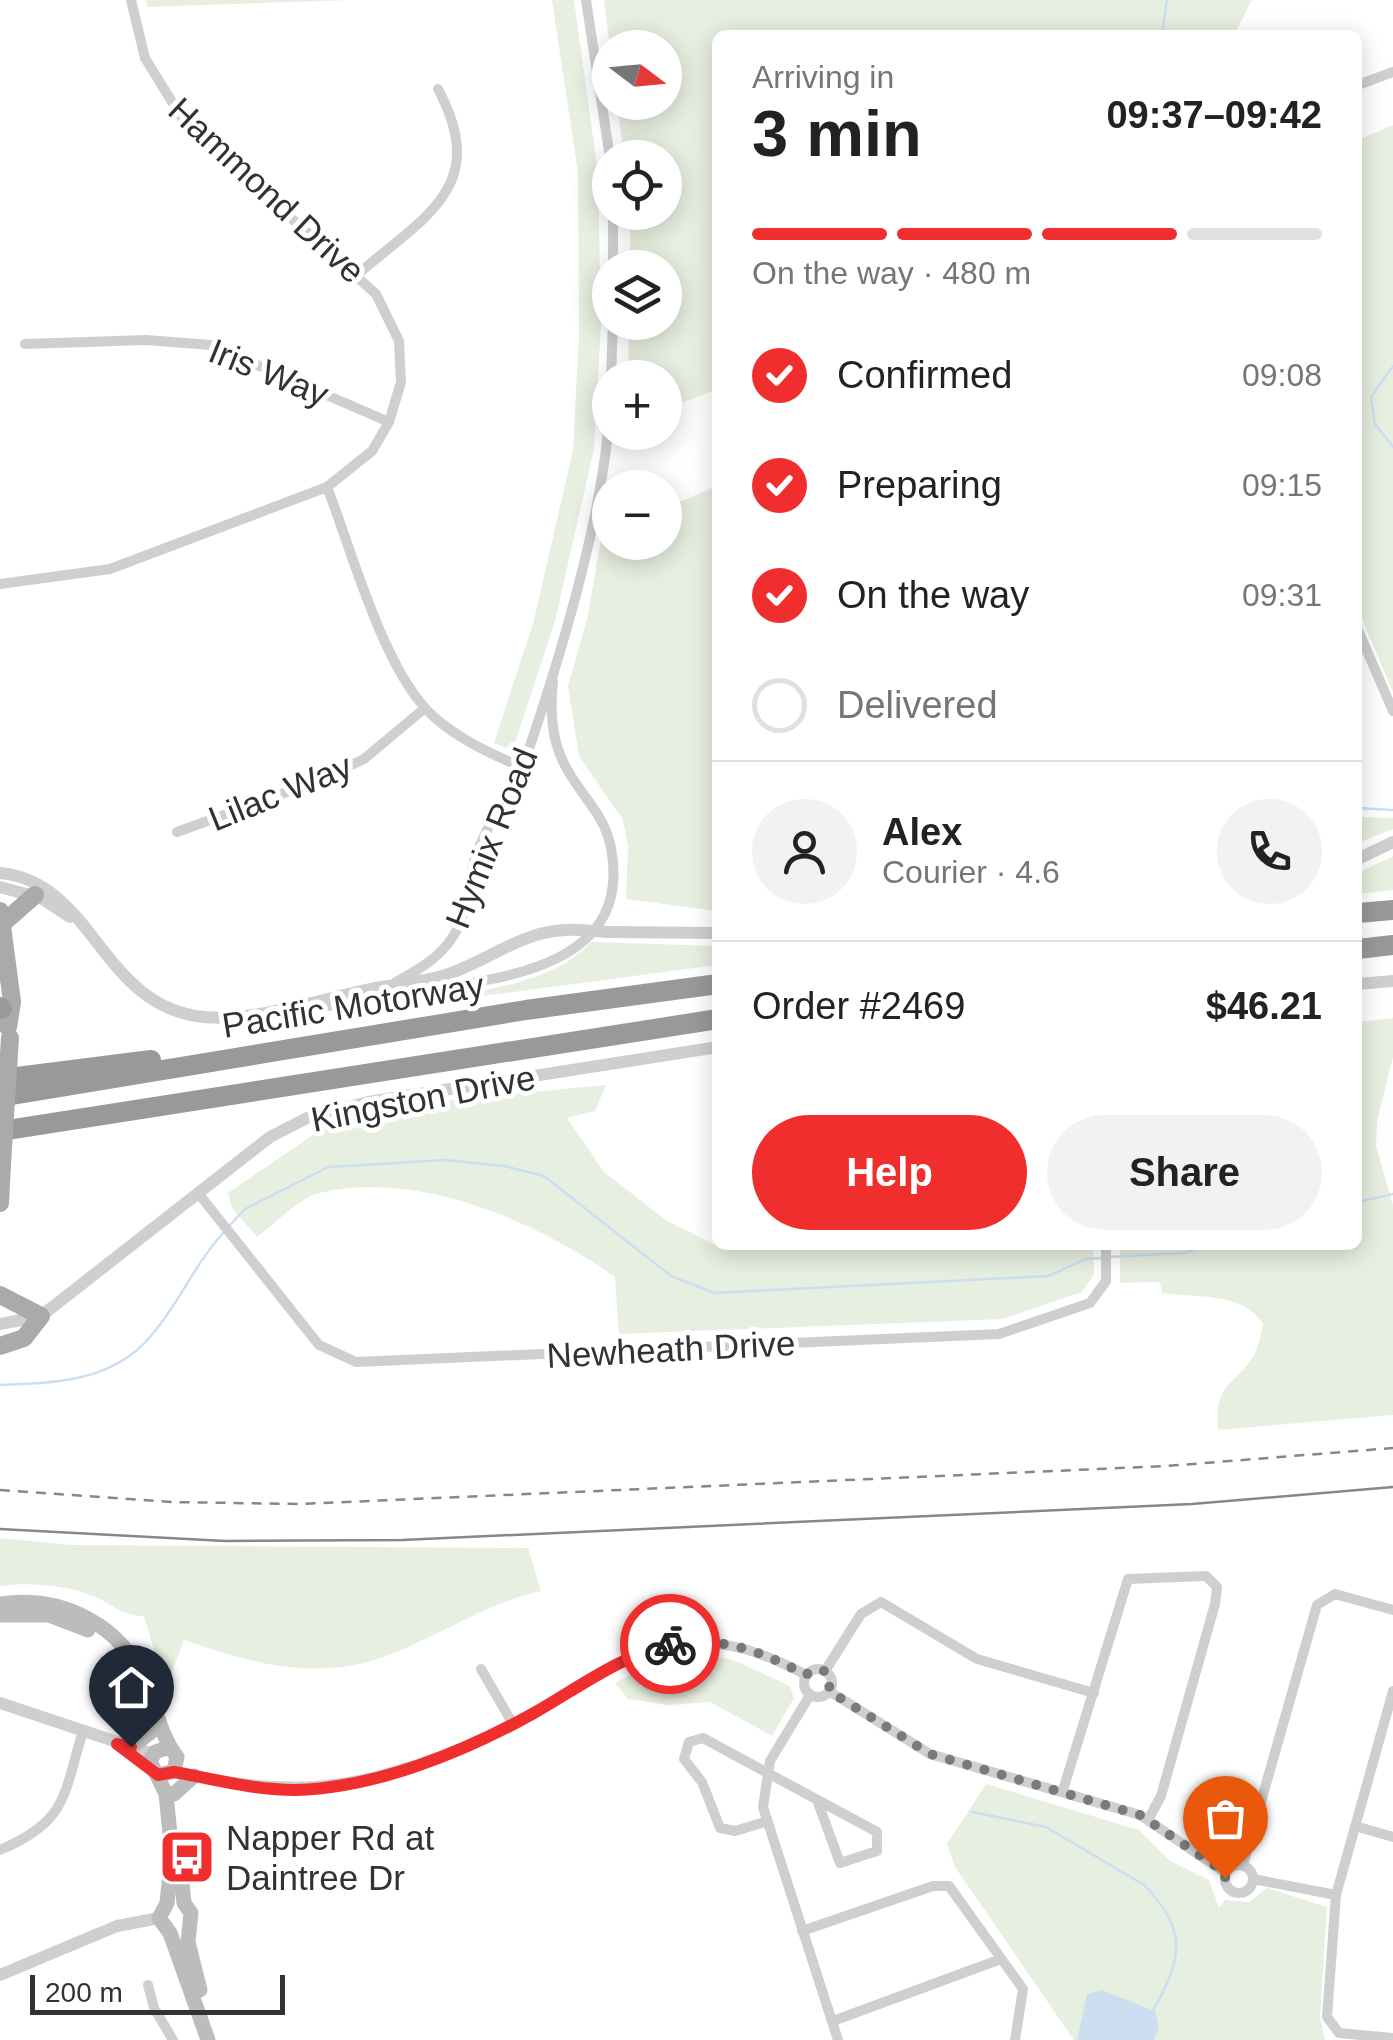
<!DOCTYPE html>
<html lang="en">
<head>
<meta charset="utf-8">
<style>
	body { margin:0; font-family:Helvetica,sans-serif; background:#f2f2f2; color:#222; height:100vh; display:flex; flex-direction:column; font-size:38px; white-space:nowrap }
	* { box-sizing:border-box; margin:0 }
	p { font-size:32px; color:#767676 }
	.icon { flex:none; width:55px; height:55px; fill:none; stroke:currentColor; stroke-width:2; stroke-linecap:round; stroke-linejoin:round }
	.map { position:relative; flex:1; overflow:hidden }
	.drawer { position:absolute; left:712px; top:30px; width:650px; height:1220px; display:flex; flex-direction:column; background:#fff; border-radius:15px; box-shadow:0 5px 25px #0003 }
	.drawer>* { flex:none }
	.needle { width:65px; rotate:106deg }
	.fabs { position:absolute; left:592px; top:30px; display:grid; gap:20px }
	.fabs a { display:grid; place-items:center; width:90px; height:90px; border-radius:50%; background:#fff; box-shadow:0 5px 25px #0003; font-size:50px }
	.scale { position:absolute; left:30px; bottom:25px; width:255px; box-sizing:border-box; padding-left:10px; border:5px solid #323232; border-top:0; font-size:28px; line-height:35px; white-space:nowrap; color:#323232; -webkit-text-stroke:8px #fff; paint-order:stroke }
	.pin { position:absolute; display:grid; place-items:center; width:85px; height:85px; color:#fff; margin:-102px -42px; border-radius:50% 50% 50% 0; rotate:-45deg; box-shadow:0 0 10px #0007 }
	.pin .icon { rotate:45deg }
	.courier { position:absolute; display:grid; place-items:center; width:100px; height:100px; margin:-50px; border:8px solid #f02e2e; border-radius:50%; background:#fff; color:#222; box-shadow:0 2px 12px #0007 }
	.headline em { font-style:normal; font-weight:700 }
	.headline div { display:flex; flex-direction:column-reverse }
	.headline { display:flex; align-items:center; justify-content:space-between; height:170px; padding:0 40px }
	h1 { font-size:65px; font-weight:700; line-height:75px }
	.bar { display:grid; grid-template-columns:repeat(4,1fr); gap:15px 10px; align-content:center; height:120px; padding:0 40px }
	.bar i { height:12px; border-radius:8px; background:#e0e0e0 }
	.bar .active { background:#f02e2e }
	.bar p { grid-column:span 4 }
	.line { display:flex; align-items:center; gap:25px; padding:0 40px; border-top:2px solid #e0e0e0 }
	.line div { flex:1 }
	.round { display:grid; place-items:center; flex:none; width:105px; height:105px; border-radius:52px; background:#f2f2f2 }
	ol { padding:0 40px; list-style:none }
	li { display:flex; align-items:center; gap:30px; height:110px }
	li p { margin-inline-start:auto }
	li .icon { padding:10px; border-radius:50%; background:#f02e2e; color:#fff; stroke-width:4 }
	li:last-child { color:#767676 }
	li i { width:55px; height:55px; border:5px solid #e0e0e0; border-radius:50% }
	.action { display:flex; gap:20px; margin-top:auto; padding:20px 40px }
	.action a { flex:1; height:115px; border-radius:60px; background:#f02e2e; color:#fff; font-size:40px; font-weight:700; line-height:115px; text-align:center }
	.action a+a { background:#f2f2f2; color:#222 }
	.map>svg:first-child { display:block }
</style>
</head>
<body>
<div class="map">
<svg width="1393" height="2040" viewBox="0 0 1393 2040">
	<rect width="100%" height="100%" fill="#fff"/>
	<!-- green -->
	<path fill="#e7efe0" d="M146,0H350L147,7Z
		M552,0H574L598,173L601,324L594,449L555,621L516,740L506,748L494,743L534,620L573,450L579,335L578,173Z
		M604,0H1252L1234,35H718L717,389L665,410V378L628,377L629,323L665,322V268L630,267V213L665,212V158L624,157L617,103L665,102V48L610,47Z
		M1393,125V692L1358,610V140Z
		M717,486V911L626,899L628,847L623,820L579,756L568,686L587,619L602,534L610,530V542H665V508Z
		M1358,817L1393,818V829L1358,843Z
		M1393,856V890L1358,894V873Z
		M591,942L717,946V965L355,1013L353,1006C423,996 543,997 591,942Z
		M1393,1018V1057L1377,1121L1376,1146L1393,1205V1415L1218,1430C1214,1383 1233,1388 1254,1355C1259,1346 1261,1333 1263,1324C1244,1292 1197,1298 1162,1293L1160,1282L1120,1283V1245H1358V1022Z
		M606,1085L595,1111L567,1118L604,1172L667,1221L725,1250L837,1245H1093L1094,1275L1082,1292L1003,1319L619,1334L615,1277C536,1221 419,1170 319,1193C299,1198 274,1225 257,1237L232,1208L228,1193L329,1124L459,1099Z
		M0,1538L70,1545L528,1548L541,1591C485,1603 440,1636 386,1656C318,1682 250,1663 184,1640L171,1674L160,1670L144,1616C122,1616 113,1604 93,1596C65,1585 30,1582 0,1586Z
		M690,1655L731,1659L790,1686L794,1698L772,1736L710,1702L668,1705L628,1699L615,1683L652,1663Z
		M986,1784L1139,1830L1170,1861L1209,1880L1219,1908L1225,1900L1249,1902L1267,1888L1327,1907L1320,2017L1325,2040H1074L955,1867L947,1844Z"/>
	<!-- water -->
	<path fill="#ccdff0" d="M1102,1990L1155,2011L1159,2027L1154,2040H1077L1087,1994Z"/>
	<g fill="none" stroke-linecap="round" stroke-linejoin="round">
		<!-- stream -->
		<path stroke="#ccdff0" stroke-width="2.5" d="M1162,35L1167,0
			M1393,366L1371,397L1375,424L1393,447
			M1358,808L1393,810
			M1358,1202L1393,1194
			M230,1225L245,1209L328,1167L445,1160L504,1166L544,1176L671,1276L715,1293L1048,1276L1086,1259L1101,1258
			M1109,1257L1184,1253L1208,1245
			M0,1385C54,1383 111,1382 149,1338C178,1306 194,1264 225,1231
			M972,1812L1046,1827L1144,1885C1189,1931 1182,1960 1152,2012"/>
		<!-- minor -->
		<path stroke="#cfcfcf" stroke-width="10" d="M586,0L610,158
			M1358,85L1393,72
			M613,212V268
			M358,274C426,215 490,187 438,89
			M25,344L146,340L211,345L389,422
			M611,378L613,322
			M327,487C352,551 384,673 434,717C460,740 490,753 521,767
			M0,584L110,569L327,487L372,451L389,422L401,382L399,341L376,294L185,123L145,58L131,0
			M1358,630L1393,711
			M177,832L320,780L364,759L425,708
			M396,982C418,970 440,958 454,935C469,910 467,881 476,855C490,817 516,784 530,746C563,648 605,507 610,405
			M315,1005C346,1009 382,997 413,992C495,979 634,970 611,848C605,815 582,797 567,769C551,742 550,711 553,681
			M198,1193L319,1345L356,1362L999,1334L1090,1303L1106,1281V1245
			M481,1669L513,1724
			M804 1683a14 14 0 1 1 28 0a14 14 0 1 1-28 0Z
			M825,1671L861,1614L881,1602L977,1659L1094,1693
			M829,1691L930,1754L1140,1815L1226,1873
			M1393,1691L1336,1895L1327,2017L1339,2033L1393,2038
			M810,1695L770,1761L763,1807L838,2040
			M174,1771C287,1796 348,1792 457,1750C597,1697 646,1588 806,1675
			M1063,1790L1128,1579L1206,1576L1217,1587L1215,1604L1161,1796L1148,1820
			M765,1822L735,1831L720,1828L702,1782L684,1759L689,1742L703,1738L877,1832V1851L840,1863L817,1800
			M1355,1826L1393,1837
			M0,1850C68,1821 63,1796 83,1731
			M1225 1879a14 14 0 1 1 28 0a14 14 0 1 1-28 0Z
			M1243,1865L1317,1605L1335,1594L1393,1610
			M1253,1879L1336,1895
			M802,1931L933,1886H949L1023,1989L1015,2040
			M148,1985L154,2008L173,2040
			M833,2021L1001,1959"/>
		<!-- tertiary -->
		<path stroke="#cfcfcf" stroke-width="12" d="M1358,859L1393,842
			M0,873C95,882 100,1007 204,1017C255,1022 325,998 376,988C401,983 427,982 451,973C497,956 527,927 579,930
			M0,887L41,898L70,917
			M608,932L718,933
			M1358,984L1393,981
			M0,1324L41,1316L270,1137L307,1118L368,1102L718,1047
			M0,1703L153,1754
			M0,1975L117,1926L159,1918"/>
		<!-- secondary -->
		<path stroke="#bcbcbc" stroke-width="15" d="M0,1604C63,1595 123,1625 147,1686C157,1712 161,1736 177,1757L174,1771L159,1775
			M0,1615H49L88,1630
			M131,1747L151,1732
			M167,1748L155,1752L150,1761L166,1794L172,1854L167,1903L159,1918L170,1933L208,2040
			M174,1794L194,1776
			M180,1863L184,1903L191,1913L188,1942L200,1990"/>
		<!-- primary -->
		<path stroke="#aaa" stroke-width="18" d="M0,911L12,1002L8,1027
			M2,924L35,895
			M0,1203L2,1164
			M0,1295L41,1316L24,1338L0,1346"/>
		<!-- motorway -->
		<path stroke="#999" stroke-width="20" d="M1358,913L1393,910
			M1358,949L1393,945
			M0,1007L2,1009
			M0,1079L151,1060
			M0,1097L526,1010L718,984
			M0,1131L718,1019"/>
		<!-- tram -->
		<path stroke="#878787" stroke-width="2.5" d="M0,1529L225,1541L402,1540L1192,1504L1393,1487"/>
		<!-- rail -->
		<path stroke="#878787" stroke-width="2.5" stroke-dasharray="10 8" stroke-linecap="butt" d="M0,1490L171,1502L300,1504L1167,1466L1393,1448"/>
		<!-- tertiary-bridge -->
		<path stroke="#cfcfcf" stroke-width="12" d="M579,930L608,932"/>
		<!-- primary-bridge -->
		<path stroke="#aaa" stroke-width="18" d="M2,1164L10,1038"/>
	</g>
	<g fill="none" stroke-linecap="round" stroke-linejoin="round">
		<!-- done -->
		<path stroke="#7a7a7a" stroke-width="10" stroke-dasharray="0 18" d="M670,1644C722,1636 760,1651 806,1675L812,1670L824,1671L830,1678L829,1691L930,1754L1140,1815L1226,1873L1225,1878"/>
		<!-- route -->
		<path stroke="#f02e2e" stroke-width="12" d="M131,1747L117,1744L158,1775L174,1772C214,1779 253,1790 295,1790C376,1788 464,1752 534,1713C578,1688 620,1656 670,1644"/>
	</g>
	<!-- icons -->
	<defs>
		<g id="bus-square" transform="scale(2.875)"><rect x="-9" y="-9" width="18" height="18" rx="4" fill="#f02e2e" stroke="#fff"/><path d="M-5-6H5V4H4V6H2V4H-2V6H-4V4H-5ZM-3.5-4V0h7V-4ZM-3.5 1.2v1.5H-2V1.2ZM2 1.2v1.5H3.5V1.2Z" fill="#fff"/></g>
	</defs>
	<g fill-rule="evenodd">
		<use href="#bus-square" x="187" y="1857"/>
	</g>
	<g text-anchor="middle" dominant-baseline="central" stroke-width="10" stroke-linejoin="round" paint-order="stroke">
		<!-- street labels -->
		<g font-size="35" fill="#323232" stroke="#fff">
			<text transform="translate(267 190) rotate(43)">Hammond Drive</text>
			<text transform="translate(269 372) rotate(22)">Iris Way</text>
			<text transform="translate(280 792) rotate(-22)">Lilac Way</text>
			<text transform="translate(491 838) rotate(-68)">Hymix Road</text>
			<text transform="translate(353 1005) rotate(-9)">Pacific Motorway</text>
			<text transform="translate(423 1098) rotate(-11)">Kingston Drive</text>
			<text transform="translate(671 1349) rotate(-3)">Newheath Drive</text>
		</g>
		<!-- poi labels -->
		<g font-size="35" fill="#323232" stroke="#fff" text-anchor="start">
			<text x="226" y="1837">Napper Rd at<tspan x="226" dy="40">Daintree Dr</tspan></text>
		</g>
	</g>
</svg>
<div class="fabs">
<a><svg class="needle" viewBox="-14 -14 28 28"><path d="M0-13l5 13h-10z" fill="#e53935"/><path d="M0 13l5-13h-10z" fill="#767676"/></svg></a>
<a><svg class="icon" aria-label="locate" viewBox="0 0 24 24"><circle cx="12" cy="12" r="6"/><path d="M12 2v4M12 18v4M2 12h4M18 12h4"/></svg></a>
<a><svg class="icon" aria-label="layers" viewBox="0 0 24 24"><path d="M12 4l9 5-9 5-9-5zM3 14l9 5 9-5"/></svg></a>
<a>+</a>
<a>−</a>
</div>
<div class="scale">200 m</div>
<div class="pin" style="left:1225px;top:1878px;background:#ea580c"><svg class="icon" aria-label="bag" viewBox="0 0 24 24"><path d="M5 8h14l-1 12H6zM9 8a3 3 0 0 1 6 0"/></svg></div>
<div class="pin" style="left:131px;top:1747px;background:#1f2937"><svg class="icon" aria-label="home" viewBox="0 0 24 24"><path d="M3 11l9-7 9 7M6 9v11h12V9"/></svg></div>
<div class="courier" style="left:670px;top:1644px"><svg class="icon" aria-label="bike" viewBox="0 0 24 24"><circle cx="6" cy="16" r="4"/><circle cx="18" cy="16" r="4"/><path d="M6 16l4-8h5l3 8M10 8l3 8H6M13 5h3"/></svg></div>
<section class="drawer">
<div class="headline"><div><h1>3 min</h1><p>Arriving in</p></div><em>09:37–09:42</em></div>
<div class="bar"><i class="active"></i><i class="active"></i><i class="active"></i><i></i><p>On the way · 480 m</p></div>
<ol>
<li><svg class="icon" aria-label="check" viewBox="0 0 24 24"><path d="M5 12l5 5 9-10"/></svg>Confirmed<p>09:08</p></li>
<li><svg class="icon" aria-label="check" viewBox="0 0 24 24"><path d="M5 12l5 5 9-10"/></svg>Preparing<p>09:15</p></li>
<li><svg class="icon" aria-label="check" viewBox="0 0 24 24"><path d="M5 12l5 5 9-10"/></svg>On the way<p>09:31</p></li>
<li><i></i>Delivered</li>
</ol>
<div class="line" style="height:180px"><a class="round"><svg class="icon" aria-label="person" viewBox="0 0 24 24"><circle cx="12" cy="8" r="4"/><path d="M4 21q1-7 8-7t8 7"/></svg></a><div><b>Alex</b><p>Courier · 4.6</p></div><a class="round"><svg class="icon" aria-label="phone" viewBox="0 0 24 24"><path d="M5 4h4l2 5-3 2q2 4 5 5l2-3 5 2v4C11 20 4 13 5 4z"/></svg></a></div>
<div class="line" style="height:130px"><div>Order #2469</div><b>$46.21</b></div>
<div class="action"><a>Help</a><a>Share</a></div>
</section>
</div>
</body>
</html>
